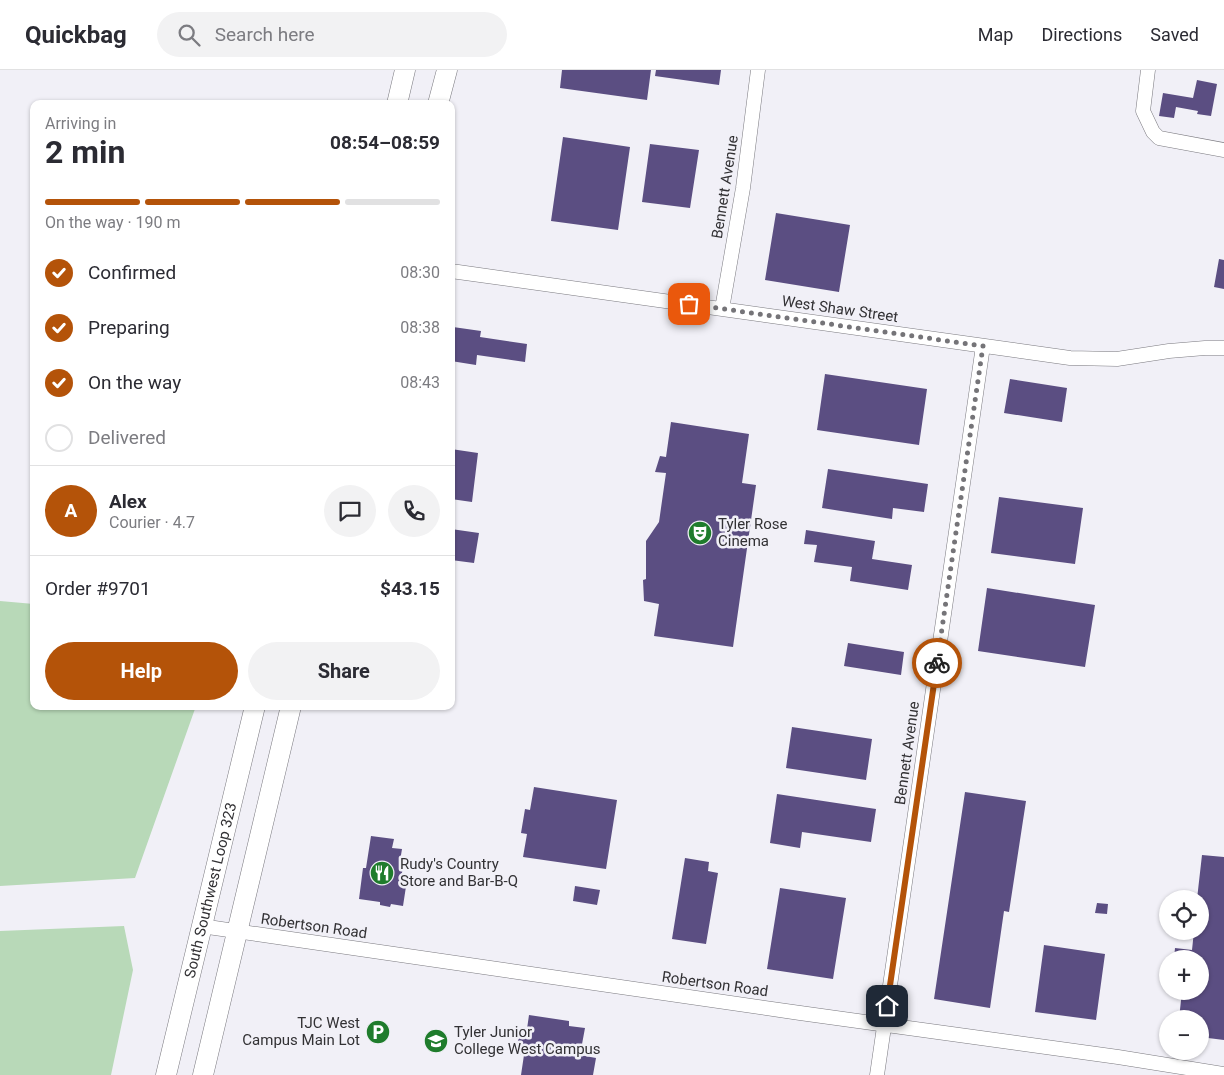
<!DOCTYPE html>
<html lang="en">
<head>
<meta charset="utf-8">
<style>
	body { margin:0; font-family:Roboto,sans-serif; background:#f2f2f3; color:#2b2b33; height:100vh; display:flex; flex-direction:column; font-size:19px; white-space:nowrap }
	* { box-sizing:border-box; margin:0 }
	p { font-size:16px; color:#7c7c81 }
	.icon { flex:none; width:28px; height:28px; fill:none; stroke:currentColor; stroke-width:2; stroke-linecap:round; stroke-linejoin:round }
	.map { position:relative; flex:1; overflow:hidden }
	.details { position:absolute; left:30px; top:30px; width:425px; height:610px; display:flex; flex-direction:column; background:#fff; border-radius:10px; box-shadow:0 1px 4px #0004 }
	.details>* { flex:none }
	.tools { position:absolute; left:1159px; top:820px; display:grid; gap:10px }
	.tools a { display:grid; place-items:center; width:50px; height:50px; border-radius:50%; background:#fff; box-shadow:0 1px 4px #0004; font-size:25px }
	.pin { position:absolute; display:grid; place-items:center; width:42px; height:42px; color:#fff; margin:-21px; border-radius:10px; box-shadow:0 2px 8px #0006 }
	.courier { position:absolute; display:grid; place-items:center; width:50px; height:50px; margin:-25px; border:4px solid #b45309; border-radius:50%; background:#fff; color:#222; box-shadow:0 1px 6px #0007 }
	.head em { font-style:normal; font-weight:700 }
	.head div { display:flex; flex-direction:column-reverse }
	.head { display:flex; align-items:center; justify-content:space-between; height:85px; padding:0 15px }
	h1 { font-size:32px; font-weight:700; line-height:38px }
	.bar { display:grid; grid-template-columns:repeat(4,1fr); gap:8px 5px; align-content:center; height:60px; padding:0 15px }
	.bar i { height:6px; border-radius:4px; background:#e1e1e2 }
	.bar .current { background:#b45309 }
	.bar p { grid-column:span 4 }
	.line { display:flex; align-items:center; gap:12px; padding:0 15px; border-top:1px solid #e1e1e2 }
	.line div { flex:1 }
	.round { display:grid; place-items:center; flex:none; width:52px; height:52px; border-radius:26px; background:#f2f2f3 }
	ol { padding:0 15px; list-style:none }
	li { display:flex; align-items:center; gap:15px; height:55px }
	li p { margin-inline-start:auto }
	li .icon { padding:5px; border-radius:50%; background:#b45309; color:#fff; stroke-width:4 }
	li:last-child { color:#7c7c81 }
	li i { width:28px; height:28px; border:2px solid #e1e1e2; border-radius:50% }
	.action { display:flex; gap:10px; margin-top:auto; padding:10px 15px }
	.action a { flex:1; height:58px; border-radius:30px; background:#b45309; color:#fff; font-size:20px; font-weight:700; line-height:58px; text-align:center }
	.action a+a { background:#f2f2f3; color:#2b2b33 }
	header { display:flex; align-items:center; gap:30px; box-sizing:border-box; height:70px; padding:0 25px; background:#fff; border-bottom:1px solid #e1e1e2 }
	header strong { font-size:24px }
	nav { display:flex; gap:28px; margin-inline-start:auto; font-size:18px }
	.search { width:350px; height:45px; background:#f2f2f3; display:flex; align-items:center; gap:12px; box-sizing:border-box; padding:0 18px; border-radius:28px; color:#7c7c81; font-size:19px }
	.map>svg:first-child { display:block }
</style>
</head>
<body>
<header>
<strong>Quickbag</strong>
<div class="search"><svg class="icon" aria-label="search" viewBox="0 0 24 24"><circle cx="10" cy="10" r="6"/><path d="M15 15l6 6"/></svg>Search here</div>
<nav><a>Map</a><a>Directions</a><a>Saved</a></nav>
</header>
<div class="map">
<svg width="1224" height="1005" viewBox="0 0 1224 1005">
	<rect width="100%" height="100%" fill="#f1f0f7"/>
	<!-- green -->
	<path fill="#b8d9b8" d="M0,531L34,534V636H196L135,808L0,816Z
		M124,856L133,900L111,1005H0V861Z"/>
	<!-- building -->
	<path fill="#5b4e82" d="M562,0H651L647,30L560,18Z
		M656,0H721L719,15L655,6Z
		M1197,10L1217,14L1211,46L1197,44L1198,41L1176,37L1174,48L1159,46L1163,23L1193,28Z
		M563,67L630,77L618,160L551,151Z
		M650,74L699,80L690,138L642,132Z
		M776,143L850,155L839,222L765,210Z
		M1219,189L1224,190V219L1214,217Z
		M453,257L481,261L480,267L527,274L525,292L477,285L476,295L451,291V264H452Z
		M825,304L927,319L919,375L817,360Z
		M1010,309L1067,318L1062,352L1004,343Z
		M671,352L749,364L742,413L756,415L733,577L654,566L659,534L644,531L643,510L646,509V471L659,452L666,403L655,402L660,386L666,387Z
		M451,379L478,383L472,432L451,429Z
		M828,399L928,414L924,442L893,438L892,449L822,438Z
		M999,427L1083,438L1075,494L991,483Z
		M451,459L479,463L474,493L451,490Z
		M806,460L875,471L872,489L912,495L908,520L850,511L852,497L814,492L817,475L804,474Z
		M987,518L1095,535L1085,597L978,581Z
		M848,573L904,582L901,605L844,596Z
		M792,657L872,669L866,710L786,698Z
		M534,717L617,730L606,799L523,787L527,764L521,763L525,739L530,740Z
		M965,722L1026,731L1009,842L1004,841L990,938L934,929Z
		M777,724L876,739L871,772L802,762L800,778L770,773Z
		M371,766L394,769L392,778L402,779L400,791H404L401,809L407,810L403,836L391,834L390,837L380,835V832L359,829L363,798H366Z
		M1202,785L1224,787V970L1200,967V949H1179L1182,921H1200V889H1174L1175,878L1192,880L1194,861H1200V829H1197Z
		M685,788L709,792L708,801L718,803L706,874L672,869Z
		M575,816L600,820L597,835L573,831Z
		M780,818L846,828L833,909L767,899Z
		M1097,833L1108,834L1107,844L1095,843Z
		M1044,875L1105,884L1096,950L1035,942Z
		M529,945L569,951V956L585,958L580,985L596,988L593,1005H521L524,985L516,984L519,965L526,966Z"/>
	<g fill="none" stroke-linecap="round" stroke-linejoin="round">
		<!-- minor casing -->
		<g stroke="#7a797f" stroke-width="15">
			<path id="minor" d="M1148,0L1143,41L1153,62L1159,68L1224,80
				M451,201L1070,288L1117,289L1169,281L1205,278H1224
				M722,239L743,118L758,0
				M201,856L800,943L1118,987L1224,1004
				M877,1005L983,276"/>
		</g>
		<!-- highway casing -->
		<g stroke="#7a797f" stroke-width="21">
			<g id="highway">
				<path d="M397,34L405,0"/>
				<path d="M438,34L447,0"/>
				<path id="s1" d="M166,1005L255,636"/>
				<path d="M203,1005L291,636"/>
			</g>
		</g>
		<!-- minor -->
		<use href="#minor" stroke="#fff" stroke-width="14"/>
		<!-- highway -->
		<use href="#highway" stroke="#fff" stroke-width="20"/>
	</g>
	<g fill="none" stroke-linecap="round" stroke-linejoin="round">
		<!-- done -->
		<path stroke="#757478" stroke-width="5" stroke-dasharray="0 9" d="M689,234L983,276L937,593"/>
		<!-- route -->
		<path stroke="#b45309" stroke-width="6" d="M887,936L937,593"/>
	</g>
	<!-- icons -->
	<defs>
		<g id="theatre-disc" transform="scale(1.25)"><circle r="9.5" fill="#1f7c2c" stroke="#f1f0f7"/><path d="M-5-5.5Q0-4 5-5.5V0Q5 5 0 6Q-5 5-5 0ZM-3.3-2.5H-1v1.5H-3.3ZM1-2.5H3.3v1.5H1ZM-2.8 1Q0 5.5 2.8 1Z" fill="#fff"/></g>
		<g id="restaurant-disc" transform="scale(1.25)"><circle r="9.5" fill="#1f7c2c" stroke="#f1f0f7"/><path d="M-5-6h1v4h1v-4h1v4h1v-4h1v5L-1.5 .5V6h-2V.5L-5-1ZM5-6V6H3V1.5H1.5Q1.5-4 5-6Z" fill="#fff"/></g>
		<g id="parking-disc" transform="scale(1.25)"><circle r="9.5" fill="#1f7c2c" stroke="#f1f0f7"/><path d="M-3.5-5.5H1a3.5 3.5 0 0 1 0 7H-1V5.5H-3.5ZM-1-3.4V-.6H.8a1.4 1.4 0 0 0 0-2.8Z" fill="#fff"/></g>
		<g id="university-disc" transform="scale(1.25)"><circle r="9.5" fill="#1f7c2c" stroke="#f1f0f7"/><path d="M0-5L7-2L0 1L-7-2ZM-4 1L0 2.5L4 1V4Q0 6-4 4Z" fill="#fff"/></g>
	</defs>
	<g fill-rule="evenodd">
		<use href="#theatre-disc" x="700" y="463"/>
		<use href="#restaurant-disc" x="382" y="803"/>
		<use href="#parking-disc" x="378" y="962"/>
		<use href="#university-disc" x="436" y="971"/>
	</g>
	<g text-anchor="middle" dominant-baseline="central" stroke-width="5" stroke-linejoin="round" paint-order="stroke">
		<!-- street labels -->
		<g font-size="15" fill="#323134" stroke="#f1f0f7">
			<text transform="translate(725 117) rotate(-81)">Bennett Avenue</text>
			<text transform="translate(840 239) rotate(8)">West Shaw Street</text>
			<text transform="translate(907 683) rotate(-82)">Bennett Avenue</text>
			<text stroke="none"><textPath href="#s1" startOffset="190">South Southwest Loop 323</textPath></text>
			<text transform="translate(314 856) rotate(8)">Robertson Road</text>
			<text transform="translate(715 914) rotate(8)">Robertson Road</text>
		</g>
		<!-- poi labels -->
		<g font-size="15" fill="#323134" stroke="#f1f0f7" text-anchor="start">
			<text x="718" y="454">Tyler Rose<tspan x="718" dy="17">Cinema</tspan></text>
			<text x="400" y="794">Rudy's Country<tspan x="400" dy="17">Store and Bar-B-Q</tspan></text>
			<text x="360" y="953" text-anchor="end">TJC West<tspan x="360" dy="17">Campus Main Lot</tspan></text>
			<text x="454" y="962">Tyler Junior<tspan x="454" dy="17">College West Campus</tspan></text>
		</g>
	</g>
</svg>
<div class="tools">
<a><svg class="icon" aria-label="locate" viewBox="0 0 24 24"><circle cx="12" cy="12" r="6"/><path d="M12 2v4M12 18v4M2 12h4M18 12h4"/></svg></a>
<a>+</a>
<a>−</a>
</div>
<div class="pin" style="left:689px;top:234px;background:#ea580c"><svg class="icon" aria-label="bag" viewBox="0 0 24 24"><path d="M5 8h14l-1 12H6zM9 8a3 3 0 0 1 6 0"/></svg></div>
<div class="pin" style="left:887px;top:936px;background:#1f2937"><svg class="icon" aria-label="home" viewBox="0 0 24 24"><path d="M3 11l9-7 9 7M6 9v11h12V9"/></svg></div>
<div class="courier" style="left:937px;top:593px"><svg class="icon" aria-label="bike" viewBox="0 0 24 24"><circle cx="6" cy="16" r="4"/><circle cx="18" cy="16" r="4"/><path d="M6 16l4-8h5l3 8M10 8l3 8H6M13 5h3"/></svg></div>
<section class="details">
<div class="head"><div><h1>2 min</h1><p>Arriving in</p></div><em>08:54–08:59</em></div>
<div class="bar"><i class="current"></i><i class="current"></i><i class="current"></i><i></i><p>On the way · 190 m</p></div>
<ol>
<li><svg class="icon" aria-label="check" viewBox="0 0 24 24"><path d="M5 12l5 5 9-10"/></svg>Confirmed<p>08:30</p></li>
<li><svg class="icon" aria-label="check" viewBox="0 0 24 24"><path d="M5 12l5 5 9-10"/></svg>Preparing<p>08:38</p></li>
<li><svg class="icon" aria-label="check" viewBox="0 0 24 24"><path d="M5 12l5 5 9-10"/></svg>On the way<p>08:43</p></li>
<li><i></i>Delivered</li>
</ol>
<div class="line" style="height:90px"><b class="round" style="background:#b45309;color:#fff">A</b><div><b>Alex</b><p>Courier · 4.7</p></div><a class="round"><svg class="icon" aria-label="chat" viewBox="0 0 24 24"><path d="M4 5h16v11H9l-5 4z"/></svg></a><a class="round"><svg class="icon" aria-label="phone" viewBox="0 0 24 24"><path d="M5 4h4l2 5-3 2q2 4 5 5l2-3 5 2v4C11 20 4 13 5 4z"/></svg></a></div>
<div class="line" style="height:65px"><div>Order #9701</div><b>$43.15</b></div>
<div class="action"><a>Help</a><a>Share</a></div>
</section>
</div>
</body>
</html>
